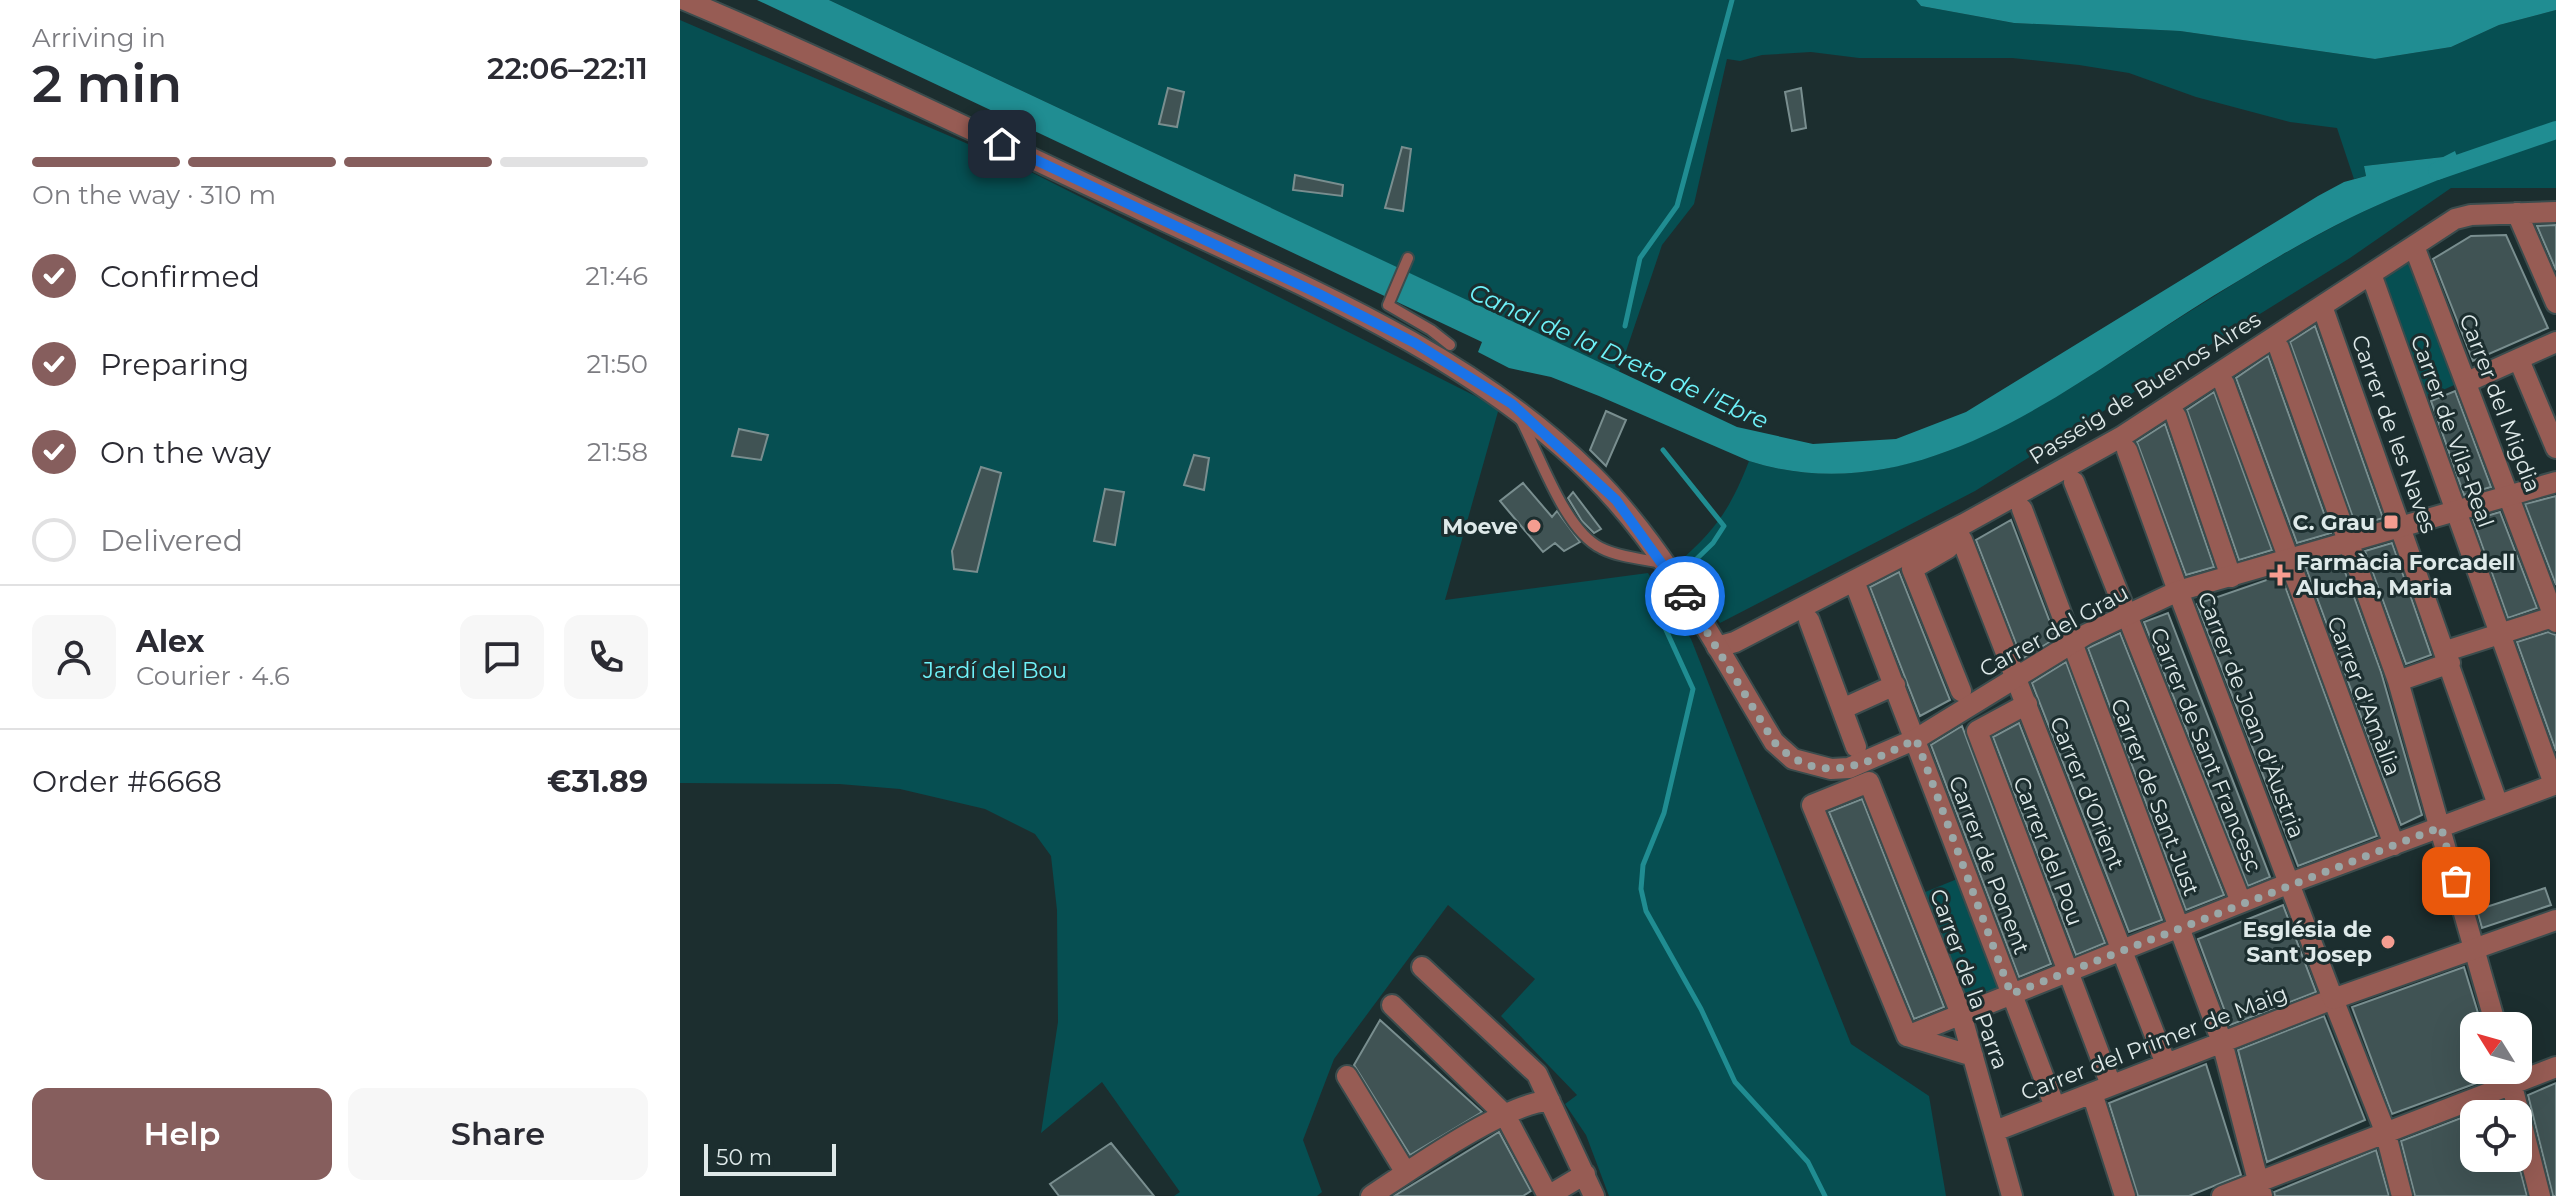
<!DOCTYPE html>
<html lang="en">
<head>
<meta charset="utf-8">
<style>
	body { margin:0; font-family:Montserrat,sans-serif; background:#f7f7f7; color:#2b2b33; height:100vh; display:flex; flex-direction:column; font-size:30px; white-space:nowrap }
	* { box-sizing:border-box; margin:0 }
	p { font-size:26px; color:#7c7c81 }
	.icon { flex:none; width:44px; height:44px; fill:none; stroke:currentColor; stroke-width:2; stroke-linecap:round; stroke-linejoin:round }
	.map { position:relative; flex:1; overflow:hidden }
	.details { display:flex; flex-direction:column; background:#fff; width:680px }
	.details>* { flex:none }
	.needle { width:52px; rotate:307deg }
	.fabs { position:absolute; left:1780px; top:1012px; display:grid; gap:16px }
	.fabs a { display:grid; place-items:center; width:72px; height:72px; border-radius:16px; background:#fff; box-shadow:0 8px 32px #0002; font-size:40px }
	.scale { position:absolute; left:24px; bottom:20px; width:132px; box-sizing:border-box; padding-left:8px; border:4px solid #dee9e9; border-top:0; font-size:22px; line-height:28px; white-space:nowrap; color:#dee9e9; -webkit-text-stroke:6px #1c2e2f; paint-order:stroke }
	.pin { position:absolute; display:grid; place-items:center; width:68px; height:68px; color:#fff; margin:-34px; border-radius:16px; box-shadow:0 4px 12px #0006 }
	.courier { position:absolute; display:grid; place-items:center; width:80px; height:80px; margin:-40px; border:6px solid #1a73e8; border-radius:50%; background:#fff; color:#222; box-shadow:0 2px 10px #0007 }
	.summary em { font-style:normal; font-weight:600 }
	.summary div { display:flex; flex-direction:column-reverse }
	.summary { display:flex; align-items:center; justify-content:space-between; height:136px; padding:0 32px }
	h1 { font-size:52px; font-weight:600; line-height:60px }
	.bar { display:grid; grid-template-columns:repeat(4,1fr); gap:12px 8px; align-content:center; height:96px; padding:0 32px }
	.bar i { height:10px; border-radius:6px; background:#e1e1e2 }
	.bar .active { background:#865e5d }
	.bar p { grid-column:span 4 }
	.line { display:flex; align-items:center; gap:20px; padding:0 32px; border-top:2px solid #e1e1e2 }
	.line div { flex:1 }
	.round { display:grid; place-items:center; flex:none; width:84px; height:84px; border-radius:16px; background:#f7f7f7 }
	ol { padding:0 32px; list-style:none }
	li { display:flex; align-items:center; gap:24px; height:88px }
	li p { margin-inline-start:auto }
	li .icon { padding:8px; border-radius:50%; background:#865e5d; color:#fff; stroke-width:4 }
	li:last-child { color:#7c7c81 }
	li i { width:44px; height:44px; border:4px solid #e1e1e2; border-radius:50% }
	.primary-button { display:flex; gap:16px; margin-top:auto; padding:16px 32px }
	.primary-button a { flex:1; height:92px; border-radius:16px; background:#865e5d; color:#fff; font-size:32px; font-weight:600; line-height:92px; text-align:center }
	.primary-button a+a { background:#f7f7f7; color:#2b2b33 }
	main { display:flex; flex:1; min-height:0 }
	.map>svg:first-child { display:block }
</style>
</head>
<body>
<main>
<section class="details">
<div class="summary"><div><h1>2 min</h1><p>Arriving in</p></div><em>22:06–22:11</em></div>
<div class="bar"><i class="active"></i><i class="active"></i><i class="active"></i><i></i><p>On the way · 310 m</p></div>
<ol>
<li><svg class="icon" aria-label="check" viewBox="0 0 24 24"><path d="M5 12l5 5 9-10"/></svg>Confirmed<p>21:46</p></li>
<li><svg class="icon" aria-label="check" viewBox="0 0 24 24"><path d="M5 12l5 5 9-10"/></svg>Preparing<p>21:50</p></li>
<li><svg class="icon" aria-label="check" viewBox="0 0 24 24"><path d="M5 12l5 5 9-10"/></svg>On the way<p>21:58</p></li>
<li><i></i>Delivered</li>
</ol>
<div class="line" style="height:144px"><a class="round"><svg class="icon" aria-label="person" viewBox="0 0 24 24"><circle cx="12" cy="8" r="4"/><path d="M4 21q1-7 8-7t8 7"/></svg></a><div><b>Alex</b><p>Courier · 4.6</p></div><a class="round"><svg class="icon" aria-label="chat" viewBox="0 0 24 24"><path d="M4 5h16v11H9l-5 4z"/></svg></a><a class="round"><svg class="icon" aria-label="phone" viewBox="0 0 24 24"><path d="M5 4h4l2 5-3 2q2 4 5 5l2-3 5 2v4C11 20 4 13 5 4z"/></svg></a></div>
<div class="line" style="height:104px"><div>Order #6668</div><b>€31.89</b></div>
<div class="primary-button"><a>Help</a><a>Share</a></div>
</section>
<div class="map">
<svg width="1876" height="1196" viewBox="0 0 1876 1196">
	<rect width="100%" height="100%" fill="#1c2e2f"/>
	<!-- green -->
	<path fill="#064f52" d="M149,0H1236L1241,6L1334,23L1500,31L1695,59L1771,47L1819,25L1876,10V188H1771L1670,258L1295,491L1040,623L997,564C1036,529 1050,510 1069,461C1243,516 1394,380 1533,297C1577,269 1623,242 1670,218C1706,200 1745,186 1781,170L1775,152L1763,157L1684,166L1686,176L1674,179L1657,128L1610,122L1516,97L1449,73L1399,65L1332,58H1179L1131,52L1082,55L1060,61L1047,59L1014,204L982,245L939,372Z
		M0,20L339,166L819,408L765,600L968,573L1011,639L1171,1044L1249,1096L1266,1196H929L906,1135L885,1104L897,1095L821,1016L855,979L768,905L654,1059L623,1140L642,1192L637,1196H494L500,1192L422,1082L361,1133L378,1022L377,910L371,856L355,834L305,809L220,789L159,784L0,783Z
		M1731,257L1779,383L1742,399L1698,278Z
		M1282,877L1325,992L1283,1009L1238,895Z"/>
	<!-- water -->
	<path fill="#208d92" d="M77,0H149L1057,427L1133,444L1216,439L1286,412L1638,196L1664,182L1686,176L1684,166L1763,157L1775,151L1782,170C1745,186 1706,200 1670,218C1623,241 1578,269 1533,296C1394,381 1243,516 1069,461L919,396L871,377L829,368L798,352L802,342Z
		M1236,0H1876V10L1819,25L1771,47L1695,59L1500,31L1334,23L1241,6Z"/>
	<g fill="none" stroke-linecap="round" stroke-linejoin="round">
		<!-- stream -->
		<path stroke="#208d92" stroke-width="5" d="M945,326L960,258L997,206L1052,0
			M983,450L1044,526L1033,543L1001,574
			M983,590L979,599L981,619L1013,689L984,813L963,865L961,889L966,911L1021,1009L1055,1082L1128,1162L1145,1196"/>
		<!-- canal -->
		<path stroke="#208d92" stroke-width="18" d="M1757,171L1876,130"/>
	</g>
	<!-- building -->
	<path fill="#405354" stroke="#798e8f" stroke-width="2" d="M488,88L504,92L497,127L479,124Z
		M1121,88L1126,128L1112,131L1105,92Z
		M722,147L731,149L723,211L705,208Z
		M615,175L663,185L662,196L613,190Z
		M1876,225V270L1857,226Z
		M1826,235L1868,328L1793,361L1753,259L1791,236Z
		M1635,326L1703,518L1676,526L1610,342Z
		M1588,356L1651,533L1617,543L1556,378Z
		M1775,391L1811,487L1784,495L1751,401Z
		M1534,392L1592,550L1559,560L1507,410Z
		M926,411L946,420L926,466L910,450Z
		M1485,424L1534,567L1506,575L1457,442Z
		M59,429L88,435L81,460L52,456Z
		M514,455L529,458L524,490L504,485Z
		M301,467L321,473L297,572L274,569L272,551Z
		M843,483L872,517L877,511L900,542L884,551L875,543L863,552L820,501Z
		M425,489L444,492L435,545L414,541Z
		M893,492L921,529L914,533L902,521L888,498Z
		M1876,496V585L1845,504Z
		M1820,512L1857,608L1828,618L1793,520Z
		M1331,520L1376,638L1342,659L1296,540Z
		M1712,543L1751,655L1726,664L1685,551Z
		M1660,558L1701,672L1742,815L1721,825L1626,568Z
		M1219,572L1270,700L1240,716L1190,587Z
		M1601,575L1697,836L1618,866L1517,604Z
		M1488,613L1590,877L1568,886L1464,622Z
		M1868,632L1876,635V751L1837,642Z
		M1440,633L1544,895L1506,910L1408,648Z
		M1386,662L1482,920L1449,932L1352,683Z
		M1339,723L1425,943L1396,955L1313,737Z
		M1282,726L1371,964L1339,977L1251,745Z
		M1182,799L1264,1007L1234,1019L1149,812Z
		M1865,888L1871,905L1802,928L1797,910Z
		M1603,905L1636,992L1550,1025L1518,939Z
		M1784,967L1802,1026H1794V1070H1815L1816,1076L1712,1114L1672,1007Z
		M1644,1016L1685,1120L1587,1162L1558,1050Z
		M700,1020L802,1112L730,1155L674,1065Z
		M1526,1064L1561,1175L1509,1196H1458L1429,1103Z
		M1876,1083V1196H1873L1848,1095Z
		M1794,1113V1158H1837L1847,1196H1735L1721,1141Z
		M819,1132L851,1191L843,1196H714Z
		M431,1143L474,1196H379L370,1184Z
		M1696,1150L1709,1196H1595L1594,1192Z"/>
	<g fill="none" stroke-linecap="round" stroke-linejoin="round">
		<!-- service casing -->
		<g stroke="#3b4c4d" stroke-width="14">
			<path id="service" d="M728,258L708,305L751,330L770,345
				M841,420C859,454 885,531 921,548C938,557 963,559 982,563"/>
		</g>
		<!-- minor casing -->
		<g stroke="#3b4c4d" stroke-width="24">
			<path id="minor" d="M1837,213L1876,303
				M1734,246L1876,622
				M1691,274L1874,784
				M1642,306L1818,805
				M1599,348L1718,681L1816,1026
				M1839,360L1876,448
				M1787,382L1876,342
				M1544,383L1714,845
				M1496,416L1551,577
				M1447,450L1498,591
				M1394,482L1561,902
				M1342,509L1542,1042L1582,1196
				M1271,531L1268,548L1232,569L1281,691
				M1282,540L1486,1064
				M1174,581L1375,1107
				M1129,620L1176,747
				M1037,647L1055,642L1284,524L1441,437L1775,219L1791,215L1876,212
				M1766,651L1876,616
				M1718,681L1770,663
				M1347,704L1297,731L1431,1085
				M1162,709L1215,685
				M742,967L857,1074L914,1196
				M712,1005L825,1115L868,1196
				M1227,1036L1132,805L1189,782L1281,1014L1332,1196
				M1227,1036L1610,883L1876,784
				M1227,1036L1293,1056
				M1828,1070L1860,1196
				M667,1076L726,1173
				M1412,1093L1445,1196
				M1315,1131L1653,999L1705,1131L1722,1196
				M691,1196C729,1171 828,1101 870,1101
				M868,1196L905,1174
				M1542,1196L1876,1067"/>
		</g>
		<!-- tertiary casing -->
		<g stroke="#3b4c4d" stroke-width="24">
			<path id="tertiary" d="M5,0C159,65 310,139 461,210C618,284 785,350 910,473C987,549 1038,650 1094,742L1113,759L1151,769L1169,768L1236,739L1407,634L1498,591L1876,482
				M1498,591L1653,999L1876,920"/>
		</g>
		<!-- service -->
		<use href="#service" stroke="#975c54" stroke-width="10"/>
		<!-- minor -->
		<use href="#minor" stroke="#975c54" stroke-width="20"/>
		<!-- tertiary -->
		<use href="#tertiary" stroke="#975c54" stroke-width="20"/>
	</g>
	<g fill="none" stroke-linecap="round" stroke-linejoin="round">
		<!-- done -->
		<path stroke="#9aa8a8" stroke-width="8" stroke-dasharray="0 14.4" d="M1005,596L1094,742C1139,789 1187,764 1236,739L1331,994L1761,827L1776,881"/>
		<!-- route -->
		<path stroke="#1a73e8" stroke-width="10" d="M322,144L637,293L735,343L832,404L936,500L1005,596"/>
	</g>
	<!-- markers -->
	<g fill="#f59d90" stroke="#1c2e2f" stroke-width="3">
		<rect x="1703" y="514" width="16" height="16" rx="4"/>
		<circle cx="854" cy="526" r="8"/>
		<path d="M1596 563h8v8h8v8h-8v8h-8v-8h-8v-8h8z"/>
		<circle cx="1708" cy="942" r="8"/>
	</g>
	<g text-anchor="middle" dominant-baseline="central" stroke-width="6" stroke-linejoin="round" paint-order="stroke">
		<!-- street labels -->
		<g font-size="22" fill="#dee9e9" stroke="#1c2e2f">
			<text transform="translate(1465 388) rotate(-32)">Passeig de Buenos Aires</text>
			<text transform="translate(1820 403) rotate(69)">Carrer del Migdia</text>
			<text transform="translate(1772 431) rotate(70)">Carrer de Vila-Real</text>
			<text transform="translate(1714 434) rotate(70)">Carrer de les Naves</text>
			<text transform="translate(1374 631) rotate(-29)">Carrer del Grau</text>
			<text transform="translate(1684 696) rotate(69)">Carrer d'Amàlia</text>
			<text transform="translate(1571 715) rotate(69)">Carrer de Joan d'Àustria</text>
			<text transform="translate(1526 750) rotate(68)">Carrer de Sant Francesc</text>
			<text transform="translate(1407 793) rotate(68)">Carrer d'Orient</text>
			<text transform="translate(1475 797) rotate(69)">Carrer de Sant Just</text>
			<text transform="translate(1368 851) rotate(69)">Carrer del Pou</text>
			<text transform="translate(1309 865) rotate(69)">Carrer de Ponent</text>
			<text transform="translate(1289 979) rotate(70)">Carrer de la Parra</text>
			<text transform="translate(1474 1043) rotate(-21)">Carrer del Primer de Maig</text>
		</g>
		<!-- poi labels -->
		<g font-size="22" font-weight="bold" fill="#dee9e9" stroke="#1c2e2f" text-anchor="end">
			<text x="1695" y="522">C. Grau</text>
			<text x="838" y="526">Moeve</text>
			<text x="1616" y="562" text-anchor="start">Farmàcia Forcadell<tspan x="1616" dy="25">Alucha, Maria</tspan></text>
			<text x="1692" y="929">Església de<tspan x="1692" dy="25">Sant Josep</tspan></text>
		</g>
		<!-- park labels -->
		<g font-size="22" fill="#6ff3fa" stroke="#1c2e2f">
			<text x="315" y="670">Jardí del Bou</text>
		</g>
		<!-- water labels -->
		<g font-size="24" font-style="italic" fill="#6ef2f9" stroke="#1c2e2f">
			<text transform="translate(939 356) rotate(24)">Canal de la Dreta de l'Ebre</text>
		</g>
	</g>
</svg>
<div class="fabs">
<a><svg class="needle" viewBox="-14 -14 28 28"><path d="M0-13l5 13h-10z" fill="#e53935"/><path d="M0 13l5-13h-10z" fill="#7c7c81"/></svg></a>
<a><svg class="icon" aria-label="locate" viewBox="0 0 24 24"><circle cx="12" cy="12" r="6"/><path d="M12 2v4M12 18v4M2 12h4M18 12h4"/></svg></a>
</div>
<div class="scale">50 m</div>
<div class="pin" style="left:1776px;top:881px;background:#ea580c"><svg class="icon" aria-label="bag" viewBox="0 0 24 24"><path d="M5 8h14l-1 12H6zM9 8a3 3 0 0 1 6 0"/></svg></div>
<div class="pin" style="left:322px;top:144px;background:#1f2937"><svg class="icon" aria-label="home" viewBox="0 0 24 24"><path d="M3 11l9-7 9 7M6 9v11h12V9"/></svg></div>
<div class="courier" style="left:1005px;top:596px"><svg class="icon" aria-label="car" viewBox="0 0 24 24"><path d="M5 17H2v-5l4-1 3-4h7l3 4 3 1v5h-3M9 17h6M6 11h13"/><circle cx="7" cy="17" r="2"/><circle cx="17" cy="17" r="2"/></svg></div>
</div>
</main>
</body>
</html>
